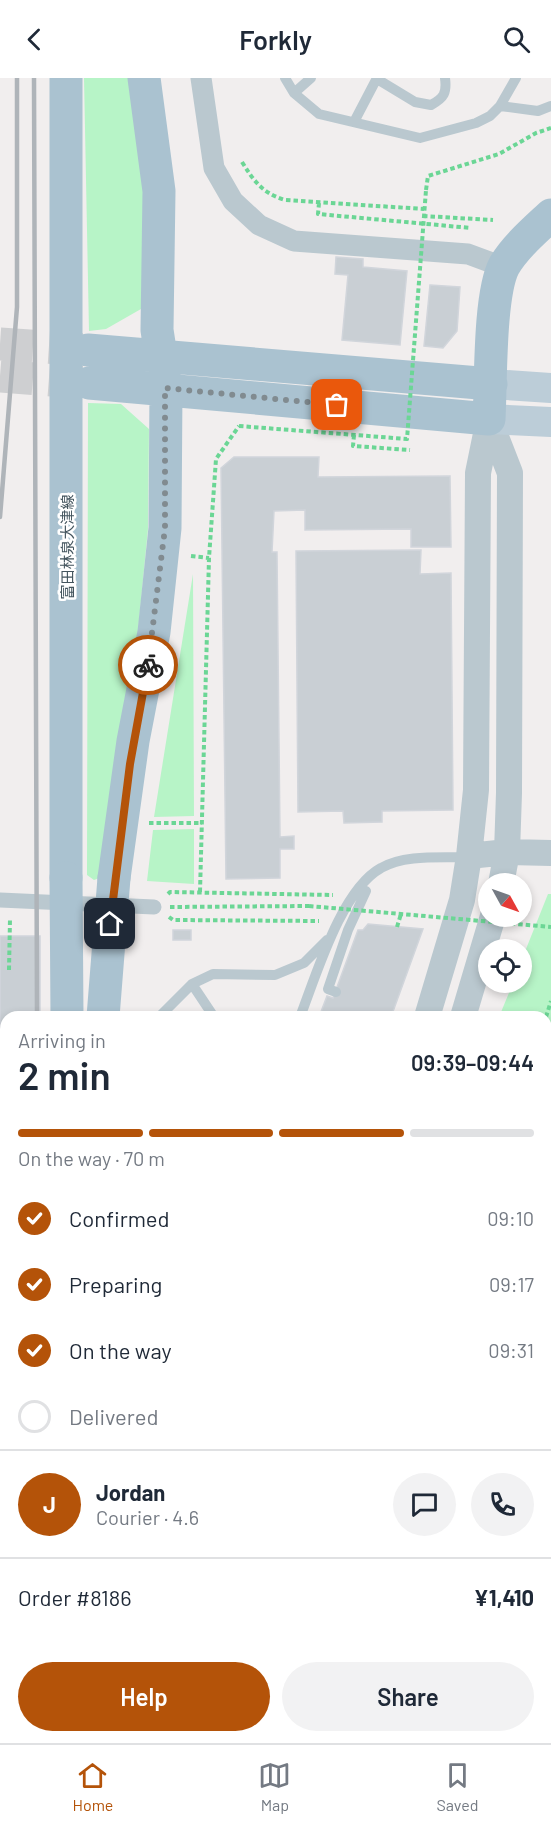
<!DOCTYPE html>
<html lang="en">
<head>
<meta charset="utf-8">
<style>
	body { margin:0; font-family:Barlow,"Noto Sans JP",sans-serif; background:#f2f2f3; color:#1f2937; height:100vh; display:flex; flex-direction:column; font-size:22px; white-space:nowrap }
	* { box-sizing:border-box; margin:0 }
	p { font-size:20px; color:#747a83 }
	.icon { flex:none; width:33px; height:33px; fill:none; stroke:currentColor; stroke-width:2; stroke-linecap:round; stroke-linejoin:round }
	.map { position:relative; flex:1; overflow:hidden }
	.panel { position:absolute; left:0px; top:933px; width:552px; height:732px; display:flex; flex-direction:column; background:#fff; border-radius:18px 18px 0 0; box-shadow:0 3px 9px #0003 }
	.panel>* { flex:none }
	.needle { width:39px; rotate:130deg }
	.fabs { position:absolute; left:478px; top:795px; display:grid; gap:12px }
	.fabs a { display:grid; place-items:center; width:54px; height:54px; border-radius:50%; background:#fff; box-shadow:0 3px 9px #0003; font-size:30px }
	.pin { position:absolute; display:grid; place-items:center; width:51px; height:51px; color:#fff; margin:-26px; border-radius:12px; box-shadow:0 3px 9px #0006 }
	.courier { position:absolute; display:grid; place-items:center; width:60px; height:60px; margin:-30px; border:4px solid #b45309; border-radius:50%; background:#fff; color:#222; box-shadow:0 2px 8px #0007 }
	.summary em { font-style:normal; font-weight:600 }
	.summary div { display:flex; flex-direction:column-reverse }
	.summary { display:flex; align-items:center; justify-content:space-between; height:102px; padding:0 18px }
	h1 { font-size:39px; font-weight:600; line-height:45px }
	.bar { display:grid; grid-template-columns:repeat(4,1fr); gap:9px 6px; align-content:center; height:72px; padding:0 18px }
	.bar i { height:8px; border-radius:4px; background:#e0e1e3 }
	.bar .current { background:#b45309 }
	.bar p { grid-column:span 4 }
	.line { display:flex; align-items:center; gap:15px; padding:0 18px; border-top:2px solid #e0e1e3 }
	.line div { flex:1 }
	.round { display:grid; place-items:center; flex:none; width:63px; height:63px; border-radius:32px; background:#f2f2f3 }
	ol { padding:0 18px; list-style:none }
	li { display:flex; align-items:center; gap:18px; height:66px }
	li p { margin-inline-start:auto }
	li .icon { padding:6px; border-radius:50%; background:#b45309; color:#fff; stroke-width:4 }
	li:last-child { color:#747a83 }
	li i { width:33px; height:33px; border:3px solid #e0e1e3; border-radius:50% }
	.action { display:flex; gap:12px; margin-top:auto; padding:12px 18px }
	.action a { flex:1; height:69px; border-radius:36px; background:#b45309; color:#fff; font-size:24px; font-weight:600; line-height:69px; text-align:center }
	.action a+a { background:#f2f2f3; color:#1f2937 }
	header { display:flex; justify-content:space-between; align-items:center; height:78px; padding:0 18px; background:#fff; font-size:27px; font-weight:600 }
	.menu { display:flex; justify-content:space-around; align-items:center; height:84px; border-top:2px solid #e0e1e3; background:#fff; font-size:16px; color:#747a83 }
	.menu a { display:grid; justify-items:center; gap:3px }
	.menu .current { color:#b45309 }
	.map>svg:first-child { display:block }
</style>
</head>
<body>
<header><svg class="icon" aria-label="back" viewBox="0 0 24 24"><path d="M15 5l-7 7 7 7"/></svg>Forkly<svg class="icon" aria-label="search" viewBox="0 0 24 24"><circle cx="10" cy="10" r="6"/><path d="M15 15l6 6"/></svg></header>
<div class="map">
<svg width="551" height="1665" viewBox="0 0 551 1665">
	<rect width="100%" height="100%" fill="#f1eeee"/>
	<!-- green -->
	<path fill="#b7f4c7" d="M84,0H132L151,127L148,227L106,251L89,253Z
		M88,325L121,326L149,351L148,451L138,553L102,799L94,802L87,797Z
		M193,496L194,738L154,739Z
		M194,751V806L147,803L153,752Z
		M548,816H551V1040L546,1038V939H499L513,905L522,904V881Z"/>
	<!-- building -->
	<path fill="#c9cfd4" stroke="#d1d5db" stroke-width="1.5" d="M336,179L363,181V189L407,193L400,267L342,262L348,197L335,196Z
		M430,207L460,209L457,253L443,270L424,268Z
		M234,379H319L318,399L450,398L451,469H411V451L305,452V432L274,433L272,474H277L280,759L294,758V771H280V800L226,801L221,390Z
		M421,472L420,496L451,495L453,732L382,733V744L344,745L343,733L298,734L296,473Z
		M368,846L423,851L391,939H319L327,918L333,920L358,852H363Z
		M173,852H191V862H173Z
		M0,858H40V939H6V1112H0Z
		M151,1659H206V1665H151Z
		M373,1659H428L426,1665H370Z"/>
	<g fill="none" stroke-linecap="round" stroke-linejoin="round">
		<!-- primary-tunnel -->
		<path stroke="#cecfd1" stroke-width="33" stroke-dasharray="33 16" stroke-linecap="butt" d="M0,266L88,272
			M0,298L89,305"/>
		<!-- path -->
		<path stroke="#6bd695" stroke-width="4" stroke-dasharray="4.5 3" stroke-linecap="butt" d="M242,84C254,103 262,115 285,122L424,131
			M426,112L428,98L499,76L536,55L551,50
			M319,125L318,136L471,150
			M423,138L493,142
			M354,357L353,368L410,372
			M191,478L209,480
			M149,745H202
			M200,814L209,480L216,381L239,348
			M168,816L170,814L333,817
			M170,829L309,828
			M169,839L173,842L319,843
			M397,849L401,836
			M9,892L10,841
			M546,939L551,923"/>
		<!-- service -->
		<path stroke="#bac8cf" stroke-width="10" d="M285,0L294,15L319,36L420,60L476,45L490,38L500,28L516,0
			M377,1L415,24L431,27C444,20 447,15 445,0
			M294,15L311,0
			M500,28L538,33L551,28
			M354,44L377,0
			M192,906L214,939
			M336,914L328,911L348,852L366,813
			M159,939L192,906L213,896L275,897L304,885L327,862
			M300,939C316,898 341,812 381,790C405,776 441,780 468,779"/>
		<!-- pedestrian -->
		<path stroke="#bac8cf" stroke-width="15" d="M0,822L154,829"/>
		<!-- minor -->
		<path stroke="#bac8cf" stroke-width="21" d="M201,0L214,90L233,123L259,147L294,163L468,176L503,189"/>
		<!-- tertiary -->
		<path stroke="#bac8cf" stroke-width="26" d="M489,341L510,395L509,715L507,774L501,806
			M469,778L507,774L551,775
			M427,939L462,822L469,778L476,712L478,395L489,341
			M463,939L493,838
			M0,1153H6
			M0,1185H6"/>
		<!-- secondary -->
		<path stroke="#bccdd8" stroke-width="30" d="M491,306L551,310
			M489,341L551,344"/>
		<!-- primary -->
		<path stroke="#aac2d0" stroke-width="33" d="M66,0V800
			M88,272L491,306
			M89,305L489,341C491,306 489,217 504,188C515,169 535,152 551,137
			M114,800L133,663L154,554L165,450L166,311L157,252L159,113L144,0
			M68,1665V1659"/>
		<!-- rail -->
		<path stroke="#afb4b9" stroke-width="4.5" d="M34,0L37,939
			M0,439L17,229V0
			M0,1540L4,1665
			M26,1665L27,1659"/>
		<!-- path-bridge -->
		<path stroke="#6bd695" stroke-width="4" stroke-dasharray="4.5 3" stroke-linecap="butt" d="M239,348L407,361L426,112
			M309,828L551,849"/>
		<!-- primary-bridge -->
		<path stroke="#aac2d0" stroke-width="33" d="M66,800L67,939
			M103,939L114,800"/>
	</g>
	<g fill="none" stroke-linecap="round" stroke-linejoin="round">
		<!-- done -->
		<path stroke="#818b90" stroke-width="6" stroke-dasharray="0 10.8" d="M148,587L165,450V310L337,327"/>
		<!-- route -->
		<path stroke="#b45309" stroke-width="8" d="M110,846L130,686L148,587"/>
	</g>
	<g text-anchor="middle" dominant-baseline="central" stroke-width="5" stroke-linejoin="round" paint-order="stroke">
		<!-- street labels -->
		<g font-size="15" fill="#44555e" stroke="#fff">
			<text transform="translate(67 469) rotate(-90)">富田林泉大津線</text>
		</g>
	</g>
</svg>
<div class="fabs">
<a><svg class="needle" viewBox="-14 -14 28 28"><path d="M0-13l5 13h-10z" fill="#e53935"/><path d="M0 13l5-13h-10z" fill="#747a83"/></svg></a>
<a><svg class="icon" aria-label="locate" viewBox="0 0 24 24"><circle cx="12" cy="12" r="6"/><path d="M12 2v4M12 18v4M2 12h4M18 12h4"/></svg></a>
</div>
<div class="pin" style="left:337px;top:327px;background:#ea580c"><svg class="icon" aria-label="bag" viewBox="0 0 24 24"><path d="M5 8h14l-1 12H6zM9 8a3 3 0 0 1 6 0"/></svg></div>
<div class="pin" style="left:110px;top:846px;background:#1f2937"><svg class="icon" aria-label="home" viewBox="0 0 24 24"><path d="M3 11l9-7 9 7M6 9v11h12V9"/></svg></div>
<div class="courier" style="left:148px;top:587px"><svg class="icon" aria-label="bike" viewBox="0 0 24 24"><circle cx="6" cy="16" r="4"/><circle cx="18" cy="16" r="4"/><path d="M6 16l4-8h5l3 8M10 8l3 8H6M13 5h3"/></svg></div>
<section class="panel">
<div class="summary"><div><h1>2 min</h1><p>Arriving in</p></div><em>09:39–09:44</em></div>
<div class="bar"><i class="current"></i><i class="current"></i><i class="current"></i><i></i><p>On the way · 70 m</p></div>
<ol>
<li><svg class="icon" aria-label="check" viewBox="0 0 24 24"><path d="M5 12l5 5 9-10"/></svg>Confirmed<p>09:10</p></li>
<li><svg class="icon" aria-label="check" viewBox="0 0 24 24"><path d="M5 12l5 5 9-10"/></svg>Preparing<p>09:17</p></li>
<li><svg class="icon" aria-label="check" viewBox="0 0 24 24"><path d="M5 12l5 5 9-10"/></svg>On the way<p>09:31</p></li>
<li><i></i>Delivered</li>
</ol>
<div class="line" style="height:108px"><b class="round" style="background:#b45309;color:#fff">J</b><div><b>Jordan</b><p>Courier · 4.6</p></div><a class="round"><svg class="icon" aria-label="chat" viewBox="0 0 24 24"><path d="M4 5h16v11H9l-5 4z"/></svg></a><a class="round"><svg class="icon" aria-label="phone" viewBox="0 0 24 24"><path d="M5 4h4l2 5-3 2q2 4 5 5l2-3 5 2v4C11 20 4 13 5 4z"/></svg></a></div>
<div class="line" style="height:78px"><div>Order #8186</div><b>¥1,410</b></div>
<div class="action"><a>Help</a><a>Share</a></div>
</section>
</div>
<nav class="menu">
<a class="current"><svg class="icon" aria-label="home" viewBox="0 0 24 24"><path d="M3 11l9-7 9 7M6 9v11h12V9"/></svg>Home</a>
<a><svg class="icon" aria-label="map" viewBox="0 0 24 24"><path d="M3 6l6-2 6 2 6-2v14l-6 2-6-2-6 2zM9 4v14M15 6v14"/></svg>Map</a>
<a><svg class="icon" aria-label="saved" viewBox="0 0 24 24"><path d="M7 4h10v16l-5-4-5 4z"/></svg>Saved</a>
</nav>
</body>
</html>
